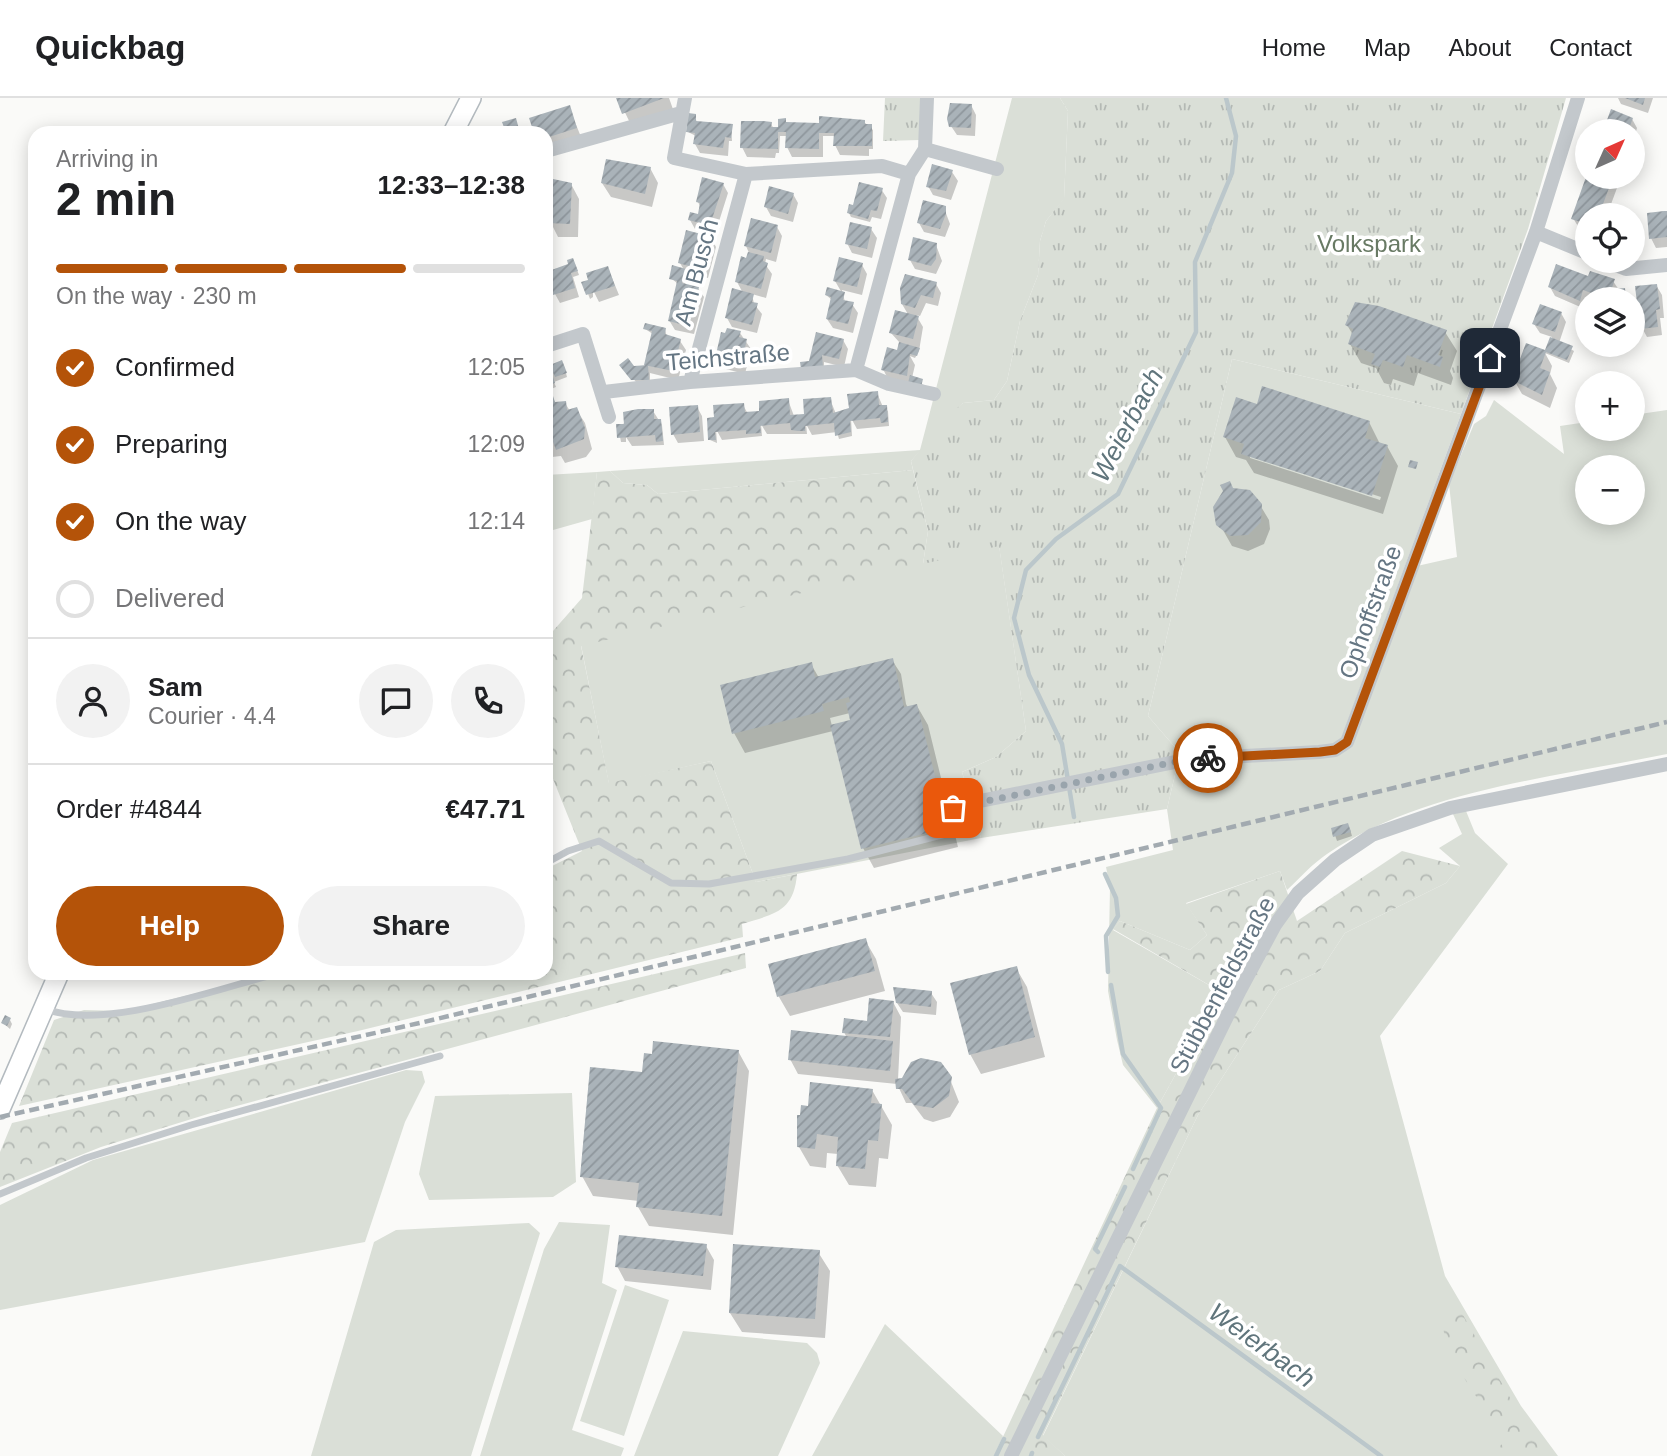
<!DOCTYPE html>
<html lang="en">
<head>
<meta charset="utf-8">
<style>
	body { margin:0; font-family:Arial,sans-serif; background:#f2f2f2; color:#202124; height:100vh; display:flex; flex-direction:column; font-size:26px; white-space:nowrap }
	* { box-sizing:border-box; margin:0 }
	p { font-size:23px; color:#757577 }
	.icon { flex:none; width:38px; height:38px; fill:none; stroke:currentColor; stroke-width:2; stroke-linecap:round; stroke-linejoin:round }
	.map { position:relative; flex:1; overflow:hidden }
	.drawer { position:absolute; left:28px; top:28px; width:525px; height:854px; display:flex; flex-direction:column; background:#fff; border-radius:21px; box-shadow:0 4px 18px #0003 }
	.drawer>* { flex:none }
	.needle { width:46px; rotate:45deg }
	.tools { position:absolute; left:1575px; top:21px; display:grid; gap:14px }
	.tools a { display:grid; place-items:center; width:70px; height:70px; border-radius:50%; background:#fff; box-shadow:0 4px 18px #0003; font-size:35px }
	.pin { position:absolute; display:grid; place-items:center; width:60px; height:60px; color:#fff; margin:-30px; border-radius:14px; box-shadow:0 4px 10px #0006 }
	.courier { position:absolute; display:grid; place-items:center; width:70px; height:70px; margin:-35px; border:5px solid #b45309; border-radius:50%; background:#fff; color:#222; box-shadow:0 2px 9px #0007 }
	.head em { font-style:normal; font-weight:700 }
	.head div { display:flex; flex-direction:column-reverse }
	.head { display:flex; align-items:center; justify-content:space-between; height:119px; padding:0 28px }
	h1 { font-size:46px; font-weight:700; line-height:52px }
	.bar { display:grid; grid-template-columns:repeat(4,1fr); gap:10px 7px; align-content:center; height:84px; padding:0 28px }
	.bar i { height:9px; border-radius:5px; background:#e0e0e0 }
	.bar .current { background:#b45309 }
	.bar p { grid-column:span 4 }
	.line { display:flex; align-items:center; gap:18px; padding:0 28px; border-top:2px solid #e0e0e0 }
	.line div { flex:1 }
	.round { display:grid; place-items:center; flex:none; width:74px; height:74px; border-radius:37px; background:#f2f2f2 }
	ol { padding:0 28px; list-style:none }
	li { display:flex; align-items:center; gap:21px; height:77px }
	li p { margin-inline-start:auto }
	li .icon { padding:7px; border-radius:50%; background:#b45309; color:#fff; stroke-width:4 }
	li:last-child { color:#757577 }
	li i { width:38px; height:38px; border:4px solid #e0e0e0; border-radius:50% }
	.primary-button { display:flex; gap:14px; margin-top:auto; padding:14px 28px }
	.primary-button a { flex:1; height:80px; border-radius:42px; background:#b45309; color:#fff; font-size:28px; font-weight:700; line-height:80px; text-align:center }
	.primary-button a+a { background:#f2f2f2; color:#202124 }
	header { display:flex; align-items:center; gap:42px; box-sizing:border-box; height:98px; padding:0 35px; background:#fff; border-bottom:2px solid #e0e0e0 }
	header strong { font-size:33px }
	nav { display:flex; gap:38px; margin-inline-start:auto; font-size:24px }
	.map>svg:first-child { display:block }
</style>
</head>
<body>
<header>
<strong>Quickbag</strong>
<nav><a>Home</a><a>Map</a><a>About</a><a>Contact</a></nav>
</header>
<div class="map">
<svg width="1667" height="1358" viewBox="0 0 1667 1358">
	<defs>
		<pattern id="forest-crowns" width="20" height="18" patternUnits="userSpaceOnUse" patternTransform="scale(1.75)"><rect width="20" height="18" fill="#dadfd7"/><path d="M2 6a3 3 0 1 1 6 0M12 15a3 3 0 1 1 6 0" fill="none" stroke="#b4b9b4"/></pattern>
		<pattern id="park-tufts" width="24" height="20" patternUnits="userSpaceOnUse" patternTransform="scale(1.75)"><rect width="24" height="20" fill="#dadfd7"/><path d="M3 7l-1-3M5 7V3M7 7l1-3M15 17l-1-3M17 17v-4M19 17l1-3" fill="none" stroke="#b4b9b4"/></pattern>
		<pattern id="building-hatch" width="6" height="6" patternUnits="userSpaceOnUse" patternTransform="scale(1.75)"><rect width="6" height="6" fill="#aab3b9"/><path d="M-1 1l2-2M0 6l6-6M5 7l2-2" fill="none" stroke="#8e969c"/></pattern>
	</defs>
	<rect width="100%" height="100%" fill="#fafaf8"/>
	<!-- green -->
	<path fill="#dadfd7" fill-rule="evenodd" d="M1012,0H1060L1068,13L1064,101L1046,123L1040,143L1038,177L1020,223L1007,283L994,302L963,305L911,363L913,372L658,396L647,387L623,385L610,373L920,352Z
		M1232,261L1461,316L1340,644L1417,468L1457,459L1449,386L1474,326L1486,318L1494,302L1564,356L1560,328L1587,324V331H1633V317L1667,312V656C1556,679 1421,692 1327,756C1312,766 1300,780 1287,792L1280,773L1186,805L1207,837L1190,852L1120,823L1113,832L1221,894L1157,1010L1123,967L1117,942L1108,893L1110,789L1106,769L1173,752L1167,711L1180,655L1148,618ZM1587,369H1633V415H1587Z
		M597,374L592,421L546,434V377Z
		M999,447L1026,633L996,659L962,674L981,740L756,784L711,663L609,686L581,547Z
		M1466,713L1475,735L1508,766L1380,938L1445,1178L1521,1308L1558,1358H1065L1043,1338L1198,1017L1279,892L1320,873L1345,835L1446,785L1460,768L1439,750L1462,736L1453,716Z
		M406,972L422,973L425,984L405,1024L365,1144L0,1212V1107L93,1062Z
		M572,995L576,1084L553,1099L429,1102L419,1076L435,998Z
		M559,1124L610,1127L602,1185L617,1192L572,1332L624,1350L621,1358H480L544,1151Z
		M529,1125L540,1135L471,1358H311L374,1144L396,1132Z
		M625,1187L669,1202L624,1338L580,1323Z
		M885,1226L1003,1338L994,1358H812Z
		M683,1233L807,1245L817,1255L820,1265L778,1358H634Z"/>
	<!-- forest -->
	<path fill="url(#forest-crowns)" d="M913,372L928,433L923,466L581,548L609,685L711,663L756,784L797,776C794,814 774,816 742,826L743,839L358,933L19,1008L54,922L84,912L124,913L278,875H546V771L582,753L547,666L546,541L582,500L597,374L610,373L623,385L647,387L658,396Z
		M1402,753L1460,768L1446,785L1345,835L1320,873L1279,892L1198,1017L1043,1337L1065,1358H994L1157,1010L1221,894L1113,831L1120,823L1190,852L1207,837L1186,806L1280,773L1297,823Z
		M745,855L746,870L211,1015L101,1049L0,1089V1054L12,1025Z
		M1459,1210L1513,1305L1551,1358H1490L1505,1343L1446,1252L1442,1218Z"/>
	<!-- park -->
	<path fill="url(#park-tufts)" d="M885,0H922L920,42L883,43Z
		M1060,0H1566L1528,131L1461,316L1232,261L1148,618L1180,655L1167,711L981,740L962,674L996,659L1026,633L999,448L923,466L928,433L911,363L947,319L963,305L994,302L1007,283L1020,223L1038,177L1040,143L1046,123L1064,100L1068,13Z"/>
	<!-- shadow -->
	<path fill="#0003" fill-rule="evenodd" d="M618,0H669L674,14L632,29Z
		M1618,0H1653L1648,15L1621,6Z
		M971,7L976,17L975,38L957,37L951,28Z
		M569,9L581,39L546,50V35H536Z
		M1612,14L1632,21L1637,30L1633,43V33H1605Z
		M695,18L697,25L731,27L732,43H729L728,58L700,55L695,46L696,38L688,34Z
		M864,24L873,32V51H869V58L840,57L835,47V38H823V59H792L787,49V38H780L779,55H776L775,60L747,59L742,49L771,26L774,31L787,26Z
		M650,70L658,85L652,109L611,99L602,85Z
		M952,74L958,83L951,102L933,97L928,88Z
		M1588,79L1611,80L1617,90L1607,117H1587V133L1579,130L1573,120Z
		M571,86L579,101L578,139H558L550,123L546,122V88Z
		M723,86L728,95L715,136L695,131L690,122L699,118L701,110L698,104Z
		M881,91L887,100L881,121L872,119L870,124L851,119L849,115L855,109Z
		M793,96L798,105L793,124L771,118L766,109Z
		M944,110L950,126L945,139L924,134L919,125Z
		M1667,115V149L1656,150L1651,140Z
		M777,129L782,138L776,164L766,161L765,166L772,176L766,200L752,196L754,206L762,216L757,235L732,229L727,220L743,195L737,184L747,162L749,155L746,148Z
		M871,131L877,140L872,160L852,155L847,145Z
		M711,140L716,149L708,180L688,175L685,187L698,190L704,199L694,236L675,232L669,222L678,186L671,180L684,172L680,165Z
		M936,147L942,163L936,176L915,171L910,162Z
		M575,166L579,177L573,179L579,199L560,205L555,196Z
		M862,167L867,176L862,197L842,192L845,204L852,206L858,215L853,235L833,230L827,221L832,202L826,197L842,195L835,183Z
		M608,170L619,197L599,204L593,192V199L590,201L584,185Z
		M1589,180L1613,183L1619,192H1624L1627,201H1618L1617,196L1615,201L1588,200L1585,211L1555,198L1550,189Z
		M936,186L941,195L938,208L926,205L920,218L916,217L923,229L919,253L915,260L910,258L915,267L912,280L924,287L888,281L883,271L900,255V245L891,235L909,218L902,206Z
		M1656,187L1662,197L1664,220H1660L1662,237L1647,239L1642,230Z
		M1561,215L1566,224L1559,245L1574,253L1569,265L1545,255L1552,268L1550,276L1557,290L1550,310L1522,296L1514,282L1527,247L1546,254L1552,239L1540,235L1534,226Z
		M1347,227L1445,234L1457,253L1450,273L1453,280L1451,287L1418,275L1414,288L1393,281L1391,287L1384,285L1376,270L1361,265L1350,246L1353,237Z
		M645,231L665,232L667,239L680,243L686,252L678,282L650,275V286L639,287L624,271L648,269L653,236Z
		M740,235L751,251L745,276L722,270L717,261Z
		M843,242L848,251L844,269L824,264V273L811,264Z
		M564,268L567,279L554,284L556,289L546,293V276Z
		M877,295L883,309L888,313L889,328L857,331L851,320L852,338L839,341L837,334L812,337L806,326L807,336H767L761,326L762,338L722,342L716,331L717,345L710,342L708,322L743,307L748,316L761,315L788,302L794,318L806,317L830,301L836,316L851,312Z
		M551,297L556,306L565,305L570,313L576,311L585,325L592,351L586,359L565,365L561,358L552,359L546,349V309L553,306Z
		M1258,308L1369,324L1380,346L1387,348L1398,368L1383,416L1254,375L1246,362L1236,359L1225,339ZM1250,357L1381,399L1380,402L1250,360Z
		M697,309L702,318L704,343L678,345L673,336Z
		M653,313L662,327L664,347L632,348L626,339V344H621L618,328Z
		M1233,391L1260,407L1269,422L1270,431L1264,446L1248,453L1232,448L1215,418Z
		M892,562L901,576L906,606L908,610L917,608L928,627L958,749L874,770L863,750L833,633L745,655L734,635L811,566L819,580ZM850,615L852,623L832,628L830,620Z
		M1333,731H1350L1352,738L1337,743Z
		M865,842L876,861L885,893L790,918L779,899L770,867Z
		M1016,870L1027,889L1045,959L981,976L970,956Z
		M931,895L937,904L936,917L903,914L897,905Z
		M893,904L901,919L898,982H903L913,965L931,962L946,971L959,1004L950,1019L933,1024L924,1021L912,1005H906L897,986L798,976L790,961L847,940L844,934L868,925Z
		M10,922L12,926L10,931L3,925Z
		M738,953L749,973L733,1137L649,1128L638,1109L639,1103L593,1098L582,1078L643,976Z
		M872,992L892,1027L888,1061L879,1060L876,1089L849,1087L837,1067L838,1056L827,1055L826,1070L810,1068L799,1049L809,1010Z
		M706,1148L714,1162L711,1192L625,1183L617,1168Z
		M818,1154L830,1173L825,1240L742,1234L730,1215Z"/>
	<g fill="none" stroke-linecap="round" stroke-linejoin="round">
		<!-- stream -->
		<path stroke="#bbc7cb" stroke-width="4.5" d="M1074,719L1062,646L1029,577L1014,520L1026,472L1056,441L1118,396L1196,234L1195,164L1232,75L1236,38L1226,0
			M1105,776L1116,800L1118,818L1106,838L1108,874
			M1111,887L1123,956L1161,1010L1133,1071
			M1098,1154L1095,1151L1125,1089
			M1038,1339L1120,1168L1381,1358
			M996,1358L1004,1341
			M1031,1358L1032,1355"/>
	</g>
	<!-- building -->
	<path fill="url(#building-hatch)" d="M616,0H664L622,16Z
		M1625,0H1645L1643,7Z
		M950,5L972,6L971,30L949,29L947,21Z
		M570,7L577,30L546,40V35H534L529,20Z
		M1611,11L1633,20L1628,33H1603Z
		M688,15L696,16V23L733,26L731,40L725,39L723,50L693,46L695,35L686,34Z
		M819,18L865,22V26H872V48H833L834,35H819V51L785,50L786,34H778V51L740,50L741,23H763L772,24L771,29H778V21L786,20V24L819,25Z
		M516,20L520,35H506L502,24Z
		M606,61L651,69L645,96L601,85Z
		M932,66L953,72L946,93L926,89Z
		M702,79L724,85L710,127L688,122L690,114L698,116L700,105L696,104Z
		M1586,79H1613L1599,117H1587V126L1571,121Z
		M553,81L572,85L570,126L548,125L546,86L553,87Z
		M859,84L883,90L877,113L871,112L868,121L847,115L849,106L853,107Z
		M769,88L794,95L788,116L764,109Z
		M923,102L946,108V116L940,131L917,125Z
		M1664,113H1667V139L1649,141L1647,115Z
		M751,120L778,127L771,155L744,148Z
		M850,124L872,129L867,151L845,146Z
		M686,132L712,139L704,172L678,165Z
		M913,139L937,145L936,161L931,168L908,162Z
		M748,154L764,158L763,163L768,165L761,191L735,184L741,158L746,160Z
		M839,159L863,165L857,189L833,183Z
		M573,160L578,173L571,175L575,190L553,197L546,174L568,166L567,162Z
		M1556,166L1588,178L1590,173L1615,181L1608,201L1583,192L1580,203L1548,189Z
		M672,167L686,171L682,185L699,189L689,228L668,223L677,183L669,181Z
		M608,168L615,188L586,197L581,184L588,182L586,175Z
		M905,176L937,184L933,200L921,197L915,210L901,206L900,190Z
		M1657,186L1660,211L1656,212L1658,229L1640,231L1635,188Z
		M827,189L845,194L843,202L854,204L848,226L826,221L831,199L825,197Z
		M732,190L754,196L752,204L758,205L752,227L725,220Z
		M1625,190L1626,201H1616L1615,191Z
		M546,200L552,218L546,220Z
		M1355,204L1379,208L1447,232L1438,257L1443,259L1440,269L1407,257L1403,269L1383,262L1380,269L1371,266L1375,256L1348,246L1353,231L1345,227Z
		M1540,206L1562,214L1555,234L1532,226Z
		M895,212L919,218L913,241L889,235Z
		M645,225L666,230L665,236L681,241L673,273L644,267L652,233L643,231Z
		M727,230L741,233L739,239L747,241L741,267L715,261L721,234L725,235Z
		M816,234L844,241L839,261L822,257L823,269L801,271L800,264L809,263Z
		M1550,239L1573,248L1567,262L1546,254L1540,270L1550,274L1542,297L1512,282L1526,245L1545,252Z
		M899,244L920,250L917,258L910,256L907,278L881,272L887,249L897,252Z
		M628,260L634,268L648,267L649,282H631L619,267Z
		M562,262L567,275L555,279L550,267Z
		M551,273L555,285L546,288V274Z
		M910,277L923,281L921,289L908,285Z
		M1262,288L1370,323L1365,340L1388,347L1372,398L1241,356L1244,346L1223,339L1236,299L1257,306Z
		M878,293L879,307H887L888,324L881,325L880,320L850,323L851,334L835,338L834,325L805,328V333H798L791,332L790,325L760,328L761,335L746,336V332L715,334L716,342H708L707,320L714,319L713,307L744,305L745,314L759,313V303L789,300L790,317L804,316L803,301L831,299L833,315L849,310L847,296Z
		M552,295L555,304L566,303L567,312L577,309L585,330L584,341L556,352L552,341L546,344V307L550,305L547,296Z
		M698,307L700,334L671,337L669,309Z
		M638,311H654V321H661L663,343L656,344L655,337L617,340L616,326H624L623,314Z
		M1410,362L1418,364L1416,371L1408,369Z
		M1230,383L1233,390L1250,392L1262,406L1261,424L1248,437L1230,438L1216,427L1213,409L1223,393L1220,387Z
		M893,560L904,609L917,606L948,730L861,751L830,627L850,622L846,605L850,604L849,599L822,606L824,613L732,636L720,587L812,564L815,579Z
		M1348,725L1351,734L1333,739L1331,730Z
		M866,840L875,873L777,899L768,866Z
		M1017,868L1035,939L969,957L950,885Z
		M893,889L932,893L931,909L896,905Z
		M869,900L894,903L890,939L842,935L844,920L867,923Z
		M5,917L11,920L7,928L1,925Z
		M791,932L893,943L890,973L788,962Z
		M653,943L739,952L722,1118L636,1109L639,1085L580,1079L590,969L642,974L644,955L652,956Z
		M921,960L941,964L952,979L949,998L933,1010L914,1007L902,991H896L895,981L902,980L911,964Z
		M810,984L873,991L871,1005L882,1006L878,1043L868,1042L865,1071L836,1068L838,1039L817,1036L815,1051L797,1049V1017H800L801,1007L808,1008Z
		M619,1137L707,1146L703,1178L615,1169Z
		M733,1146L820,1152L815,1221L729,1215Z"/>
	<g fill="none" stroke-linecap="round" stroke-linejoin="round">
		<!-- secondary casing -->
		<g stroke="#b3babf" stroke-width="22">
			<path id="secondary" d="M453,35L471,0
				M0,1011L59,875"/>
		</g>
		<!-- lane -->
		<path stroke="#c3c8cc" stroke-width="7" d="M546,765L568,753L599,743L671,785L709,786L848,761L957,733
			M45,911C105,933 216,891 279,875
			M0,1096L86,1060L191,1027L440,958"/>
		<!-- street -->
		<path stroke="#c3c8cc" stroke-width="14" d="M685,0L674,60L746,76
			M925,51L997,71
			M546,53L681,15
			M1536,134L1587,155
			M1605,163L1626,171L1667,167
			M546,248L583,236L609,319
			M856,272L889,286L934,296
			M690,284L746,76L882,68L909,76
			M604,294L690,284L856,272L909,76L925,51L927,0
			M957,733L953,710L980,703L1190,661L1319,654L1335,652L1347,644L1536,134L1578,0
			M1011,1358L1239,894L1275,827L1298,795L1335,762L1372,737L1450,710L1667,666"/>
		<!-- secondary -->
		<use href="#secondary" stroke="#fff" stroke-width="19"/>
		<!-- rail -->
		<path stroke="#a2aab0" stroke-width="4.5" stroke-dasharray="10 5" stroke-linecap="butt" d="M0,1019L424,924L1667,624"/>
	</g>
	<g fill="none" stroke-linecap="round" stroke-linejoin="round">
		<!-- done -->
		<path stroke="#99a4ac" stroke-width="7" stroke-dasharray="0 12.6" d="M953,710L1189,661L1208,660"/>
		<!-- route -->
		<path stroke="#b45309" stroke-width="9" d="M1208,660L1320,654L1335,652L1347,644L1490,260"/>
	</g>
	<g text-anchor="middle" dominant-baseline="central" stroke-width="7" stroke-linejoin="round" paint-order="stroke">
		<!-- park labels -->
		<g font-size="24" fill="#687a64" stroke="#fff">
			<text x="1369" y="145">Volkspark</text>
		</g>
		<!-- street labels -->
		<g font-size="24" fill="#657683" stroke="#fff">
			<text transform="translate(696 174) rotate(-75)">Am Busch</text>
			<text transform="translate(728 259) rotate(-5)">Teichstraße</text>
			<text transform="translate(1370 514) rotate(-70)">Ophoffstraße</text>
			<text transform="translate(1222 887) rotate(-62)">Stübbenfeldstraße</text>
		</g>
		<!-- water labels -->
		<g font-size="26" font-style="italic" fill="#60757c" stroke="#fff">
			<text transform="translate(1127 327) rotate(-62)">Weierbach</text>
			<text transform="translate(1262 1247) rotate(36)">Weierbach</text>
		</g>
	</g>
</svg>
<div class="tools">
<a><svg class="needle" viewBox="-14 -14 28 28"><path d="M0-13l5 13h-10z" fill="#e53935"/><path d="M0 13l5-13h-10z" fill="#757577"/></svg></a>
<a><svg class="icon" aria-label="locate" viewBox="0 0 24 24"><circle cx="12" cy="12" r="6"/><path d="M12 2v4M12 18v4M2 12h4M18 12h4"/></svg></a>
<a><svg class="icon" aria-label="layers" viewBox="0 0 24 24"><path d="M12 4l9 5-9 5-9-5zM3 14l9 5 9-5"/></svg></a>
<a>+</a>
<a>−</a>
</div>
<div class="pin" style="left:953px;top:710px;background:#ea580c"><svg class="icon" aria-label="bag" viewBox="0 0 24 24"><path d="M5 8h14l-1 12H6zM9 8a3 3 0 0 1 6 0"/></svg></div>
<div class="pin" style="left:1490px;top:260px;background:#1f2937"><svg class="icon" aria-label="home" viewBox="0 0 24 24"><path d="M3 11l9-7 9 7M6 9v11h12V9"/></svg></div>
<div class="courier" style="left:1208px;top:660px"><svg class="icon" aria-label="bike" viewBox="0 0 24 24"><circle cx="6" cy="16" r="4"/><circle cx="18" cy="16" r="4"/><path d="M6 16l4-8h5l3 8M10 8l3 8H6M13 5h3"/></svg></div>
<section class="drawer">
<div class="head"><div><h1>2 min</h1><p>Arriving in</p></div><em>12:33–12:38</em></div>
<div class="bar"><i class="current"></i><i class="current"></i><i class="current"></i><i></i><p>On the way · 230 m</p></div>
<ol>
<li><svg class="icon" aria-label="check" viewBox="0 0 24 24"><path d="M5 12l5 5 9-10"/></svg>Confirmed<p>12:05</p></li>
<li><svg class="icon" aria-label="check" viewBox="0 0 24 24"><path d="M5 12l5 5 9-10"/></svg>Preparing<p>12:09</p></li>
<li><svg class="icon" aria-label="check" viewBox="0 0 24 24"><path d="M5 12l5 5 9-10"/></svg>On the way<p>12:14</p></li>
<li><i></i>Delivered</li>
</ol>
<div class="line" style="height:126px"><a class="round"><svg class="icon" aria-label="person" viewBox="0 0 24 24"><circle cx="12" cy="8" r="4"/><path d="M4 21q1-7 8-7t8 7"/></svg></a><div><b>Sam</b><p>Courier · 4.4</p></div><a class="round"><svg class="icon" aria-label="chat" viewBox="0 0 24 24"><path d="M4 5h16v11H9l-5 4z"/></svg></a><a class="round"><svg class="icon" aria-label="phone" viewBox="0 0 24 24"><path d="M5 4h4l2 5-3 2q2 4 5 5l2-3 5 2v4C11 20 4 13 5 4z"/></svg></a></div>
<div class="line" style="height:91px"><div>Order #4844</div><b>€47.71</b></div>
<div class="primary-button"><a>Help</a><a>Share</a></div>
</section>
</div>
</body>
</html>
